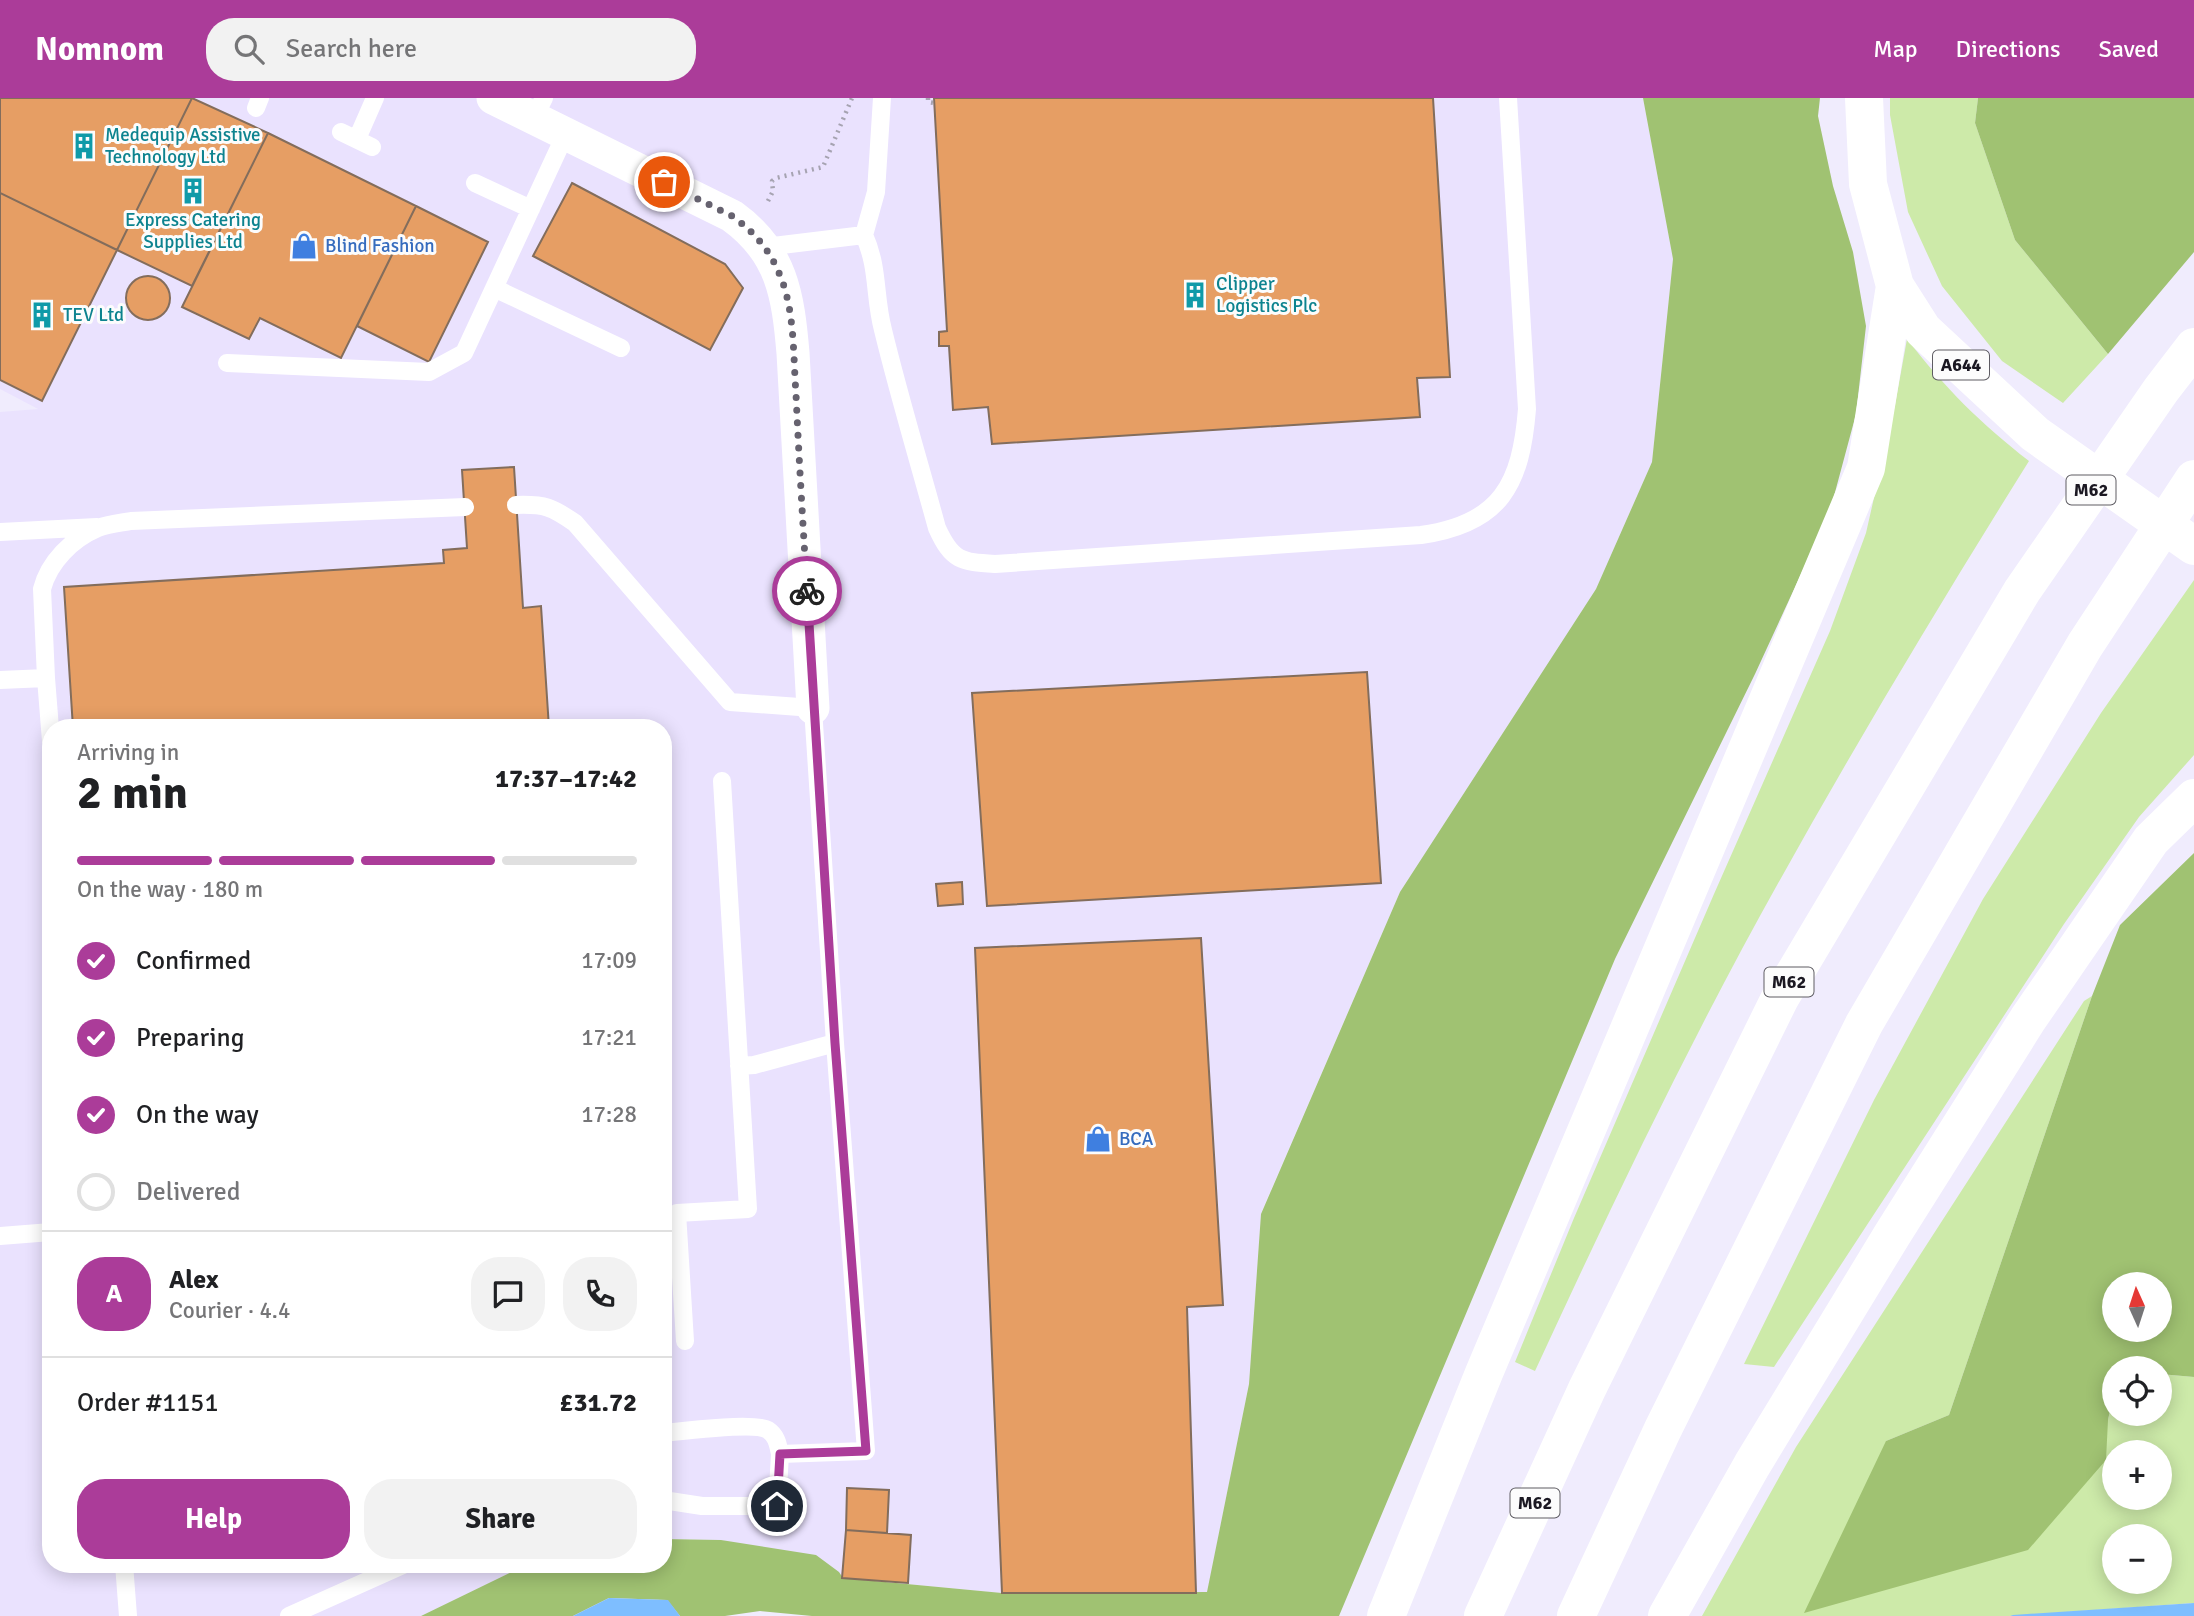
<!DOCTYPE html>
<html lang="en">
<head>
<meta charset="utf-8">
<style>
	body { margin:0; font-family:Signika,sans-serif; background:#f2f2f2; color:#202124; height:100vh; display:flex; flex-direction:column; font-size:26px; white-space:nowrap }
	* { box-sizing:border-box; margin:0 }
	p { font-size:23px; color:#757577 }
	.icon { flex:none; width:38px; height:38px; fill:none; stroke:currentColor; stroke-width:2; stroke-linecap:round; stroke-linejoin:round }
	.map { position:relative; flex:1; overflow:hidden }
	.side { position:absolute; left:42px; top:621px; width:630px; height:854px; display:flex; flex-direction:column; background:#fff; border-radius:28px; box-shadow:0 4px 18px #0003 }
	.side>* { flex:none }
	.needle { width:46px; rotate:357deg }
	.fabs { position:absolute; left:2102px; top:1174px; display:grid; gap:14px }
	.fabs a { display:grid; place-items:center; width:70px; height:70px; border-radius:50%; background:#fff; box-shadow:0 4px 18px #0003; font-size:35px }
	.pin { position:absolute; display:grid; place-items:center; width:60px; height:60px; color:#fff; margin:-30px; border:4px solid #fff; border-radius:50%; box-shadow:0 2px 7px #0007 }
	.courier { position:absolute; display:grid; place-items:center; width:70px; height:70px; margin:-35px; border:5px solid #ab3c99; border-radius:50%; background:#fff; color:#222; box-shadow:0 2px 9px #0007 }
	.head em { font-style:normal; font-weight:700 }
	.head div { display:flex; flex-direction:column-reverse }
	.head { display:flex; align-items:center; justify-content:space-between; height:119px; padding:0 35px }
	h1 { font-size:46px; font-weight:700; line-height:52px }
	.bar { display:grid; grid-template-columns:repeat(4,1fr); gap:10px 7px; align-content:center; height:84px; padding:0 35px }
	.bar i { height:9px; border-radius:5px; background:#e0e0e0 }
	.bar .active { background:#ab3c99 }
	.bar p { grid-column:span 4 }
	.line { display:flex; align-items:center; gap:18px; padding:0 35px; border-top:2px solid #e0e0e0 }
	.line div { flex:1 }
	.round { display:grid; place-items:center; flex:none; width:74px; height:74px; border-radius:28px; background:#f2f2f2 }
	ol { padding:0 35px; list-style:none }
	li { display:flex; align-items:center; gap:21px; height:77px }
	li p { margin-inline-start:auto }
	li .icon { padding:7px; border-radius:50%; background:#ab3c99; color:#fff; stroke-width:4 }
	li:last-child { color:#757577 }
	li i { width:38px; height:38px; border:4px solid #e0e0e0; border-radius:50% }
	.button { display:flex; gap:14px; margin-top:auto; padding:14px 35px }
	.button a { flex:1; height:80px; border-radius:28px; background:#ab3c99; color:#fff; font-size:28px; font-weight:700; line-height:80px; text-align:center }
	.button a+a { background:#f2f2f2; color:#202124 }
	header { display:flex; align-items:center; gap:42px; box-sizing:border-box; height:98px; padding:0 35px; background:#ab3c99; color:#fff }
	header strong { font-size:33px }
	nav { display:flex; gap:38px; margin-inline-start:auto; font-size:24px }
	.search { width:490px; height:63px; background:#f2f2f2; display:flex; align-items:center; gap:18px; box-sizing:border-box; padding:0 24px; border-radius:28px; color:#757577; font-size:26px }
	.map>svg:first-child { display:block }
</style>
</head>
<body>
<header>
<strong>Nomnom</strong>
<div class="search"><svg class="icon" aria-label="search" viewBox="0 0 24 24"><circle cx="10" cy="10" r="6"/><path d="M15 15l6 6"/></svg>Search here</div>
<nav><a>Map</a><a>Directions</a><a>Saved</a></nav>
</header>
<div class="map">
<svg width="2194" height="1518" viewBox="0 0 2194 1518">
	<rect width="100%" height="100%" fill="#f0ecfd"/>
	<!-- built -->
	<path fill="#eae2fe" d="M0,0H1643L1673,161L1652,364L1596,491L1400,794L1261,1115L1249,1286L1207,1495H1002L842,1480L839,1474L721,1442L663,1441V630H51V1466L526,1467L421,1518H0V314L38,311L0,291Z"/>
	<!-- green -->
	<path fill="#cdeaa9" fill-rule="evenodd" d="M1890,0H1978L1975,25L2015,142L2108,256L2063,305L2002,263L1942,188L1908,114L1890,17Z
		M1907,241C1945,290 1980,325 2029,363C1929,523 1832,685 1742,851C1668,989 1601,1130 1535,1273L1515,1264L1574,1120L1714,796L1830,533L1866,435L1895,307Z
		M2194,482V657L2139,719L2064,826L1774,1269L1744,1266L1874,1002L1983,801L2101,615Z
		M2092,898L1949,1317L1886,1343L2108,1322L2114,1293V1316H2160V1276L2194,1279V1505L2009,1518H1702L1796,1349L2084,903ZM2114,1354H2160V1400H2114ZM2114,1438H2160V1484H2114Z"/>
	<!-- forest -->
	<path fill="#a0c272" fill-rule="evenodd" d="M1643,0H1820L1818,18L1833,88L1853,154L1866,228L1856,316L1830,413L1755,576L1615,861L1339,1518H812L760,1513L725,1518H680L667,1502L609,1500L573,1518H421L526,1467L663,1466V1441L721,1442L816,1457L839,1474L843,1480L1002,1495L1207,1494L1249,1286L1261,1116L1400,794L1596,491L1652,364L1673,161Z
		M1978,0H2194V154L2108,256L2015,142L1975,25Z
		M2194,755V1279L2160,1276V1270H2114V1293L2108,1322L2106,1362L2028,1452L1804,1515L1886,1343L1949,1317L2092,898L2120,827ZM2114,1186H2160V1232H2114Z"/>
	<!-- water -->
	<path fill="#7ebeff" d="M609,1500L668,1502L680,1518H573Z
		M2194,1505V1518H2010L2013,1517Z"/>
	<!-- building -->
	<path fill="#e69e64" stroke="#836d5c" stroke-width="2" d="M0,0H192L117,152L0,95Z
		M192,0L268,35L192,188L117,152Z
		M934,0H1433L1450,279L1417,280L1420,319L992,346L988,309L953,312L949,248H939V234L947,233Z
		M268,35L416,108L341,260L260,220L249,241L182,209Z
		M572,85L725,166L743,190L710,252L533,158Z
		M0,95L117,152L42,303L0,282Z
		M416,108L488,144L429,264L357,228Z
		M126 200a22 22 0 1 1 44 0a22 22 0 1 1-44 0Z
		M514,369L523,510L541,508L549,630H73L64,489L444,465L443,452L467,450L462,372Z
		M1367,574L1381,785L987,808L972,595Z
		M962,784L963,806L938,808L936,786Z
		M1201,840L1223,1207L1187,1209L1196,1495H1002L975,850Z
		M847,1390L889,1392L887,1435L846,1432Z
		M846,1432L911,1437L908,1485L842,1480Z"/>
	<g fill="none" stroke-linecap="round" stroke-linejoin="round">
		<!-- path -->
		<path stroke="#a6a3b1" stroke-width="4.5" stroke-dasharray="2 5" stroke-linecap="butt" d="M928,0V4L934,5
			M768,103L773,93L772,83L776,80L823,69L852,0"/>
		<!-- lane -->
		<path stroke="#fff" stroke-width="18" d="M882,0L876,94L864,137C879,170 874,198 883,232C899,298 919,364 937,430C952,463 961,464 995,466L1421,437C1501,426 1521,386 1527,311L1508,0
			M256,10L260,0
			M534,20L544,0
			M341,34L372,49
			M357,41L375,0
			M475,85L531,111
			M765,149L864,137
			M494,190L621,250
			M227,265L429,274L464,255L566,35
			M516,407C545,406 552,409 575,425L730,604L813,610L835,945L866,1353L780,1356C778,1347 777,1338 768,1332C756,1324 682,1333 663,1335
			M0,434L97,429
			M46,580L51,643
			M0,582L46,580L42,491C49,464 72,441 98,430C108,426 120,425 131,423L465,409
			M739,968L754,967L835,945
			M0,1138L51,1134
			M685,1243L677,1115L748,1111L722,683
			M663,1402L702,1408H777L780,1356
			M124,1466L128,1518
			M289,1518L405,1466"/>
		<!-- street -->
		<path stroke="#fff" stroke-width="33" d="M493,0L732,118C782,154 788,197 793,255L813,610"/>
		<!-- highway -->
		<path stroke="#fff" stroke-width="38" d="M1864,0L1868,86L1895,188L1923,232L2035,336L2194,448
			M1386,1518L1484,1275L1866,370L1895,188
			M1483,1518L1587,1291L1780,900L2022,493L2161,292L2194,249
			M1576,1518L1663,1331L1864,926L2085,547L2194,381
			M1667,1518L1752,1367L1892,1137L2028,921L2151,742L2194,700"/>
	</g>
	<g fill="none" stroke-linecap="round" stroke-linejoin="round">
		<!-- done -->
		<path stroke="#66626f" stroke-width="7" stroke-dasharray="0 12.6" d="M664,84L732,118C753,133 769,151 779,175C795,211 793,256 796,296C799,362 803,427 807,493"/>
		<!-- route -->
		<path stroke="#ab3c99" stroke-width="9" d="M777,1408L780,1356L866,1353L835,945L807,493"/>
	</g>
	<!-- icons -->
	<defs>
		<g id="building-bare" transform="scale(2.1)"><path d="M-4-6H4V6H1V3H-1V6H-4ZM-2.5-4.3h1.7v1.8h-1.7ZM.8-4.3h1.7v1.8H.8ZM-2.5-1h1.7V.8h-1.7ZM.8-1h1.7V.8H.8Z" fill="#0f9aa8" stroke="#fcfcfc" stroke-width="2.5" paint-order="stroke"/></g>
		<g id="shop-bare" transform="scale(2.1)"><path d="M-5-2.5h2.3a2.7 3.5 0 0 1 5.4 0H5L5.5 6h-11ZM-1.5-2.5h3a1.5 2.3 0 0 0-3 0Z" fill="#3f7fe0" stroke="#fcfcfc" stroke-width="2.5" paint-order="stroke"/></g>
	</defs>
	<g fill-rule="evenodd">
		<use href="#building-bare" x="84" y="48"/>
		<use href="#building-bare" x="193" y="93"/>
		<use href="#shop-bare" x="304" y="148"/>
		<use href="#building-bare" x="1195" y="197"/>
		<use href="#building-bare" x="42" y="217"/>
		<use href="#shop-bare" x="1098" y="1041"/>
	</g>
	<g text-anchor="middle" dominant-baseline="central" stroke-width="6" stroke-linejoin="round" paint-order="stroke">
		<!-- shield labels -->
		<g fill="#fcfcfc" stroke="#5e5c63" stroke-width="2">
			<rect x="1933" y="252.5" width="56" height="29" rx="5"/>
			<rect x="2066.5" y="377.5" width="49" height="29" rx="5"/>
			<rect x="1764.5" y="869.5" width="49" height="29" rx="5"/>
			<rect x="1510.5" y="1390.5" width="49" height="29" rx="5"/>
		</g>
		<g font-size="18" font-weight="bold" fill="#1b1822">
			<text x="1961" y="267">A644</text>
			<text x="2091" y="392">M62</text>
			<text x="1789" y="884">M62</text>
			<text x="1535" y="1405">M62</text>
		</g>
		<!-- culture labels -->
		<g font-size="19" fill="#0d838f" stroke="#fcfcfc" text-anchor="start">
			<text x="105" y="37">Medequip Assistive<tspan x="105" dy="22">Technology Ltd</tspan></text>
			<text x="193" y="122" text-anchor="middle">Express Catering<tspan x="193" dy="22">Supplies Ltd</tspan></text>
			<text x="1216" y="186">Clipper<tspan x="1216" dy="22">Logistics Plc</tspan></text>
			<text x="63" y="217">TEV Ltd</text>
		</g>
		<!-- shop labels -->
		<g font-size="19" fill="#366cbe" stroke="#fcfcfc" text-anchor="start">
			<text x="325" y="148">Blind Fashion</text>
			<text x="1119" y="1041">BCA</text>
		</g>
	</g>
</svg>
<div class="fabs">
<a><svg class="needle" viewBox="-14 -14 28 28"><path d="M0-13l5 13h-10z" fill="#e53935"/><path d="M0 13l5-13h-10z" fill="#757577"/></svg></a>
<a><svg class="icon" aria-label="locate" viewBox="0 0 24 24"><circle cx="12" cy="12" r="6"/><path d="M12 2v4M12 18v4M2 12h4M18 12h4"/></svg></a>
<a>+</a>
<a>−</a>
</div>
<div class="pin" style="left:664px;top:84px;background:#ea580c"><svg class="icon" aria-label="bag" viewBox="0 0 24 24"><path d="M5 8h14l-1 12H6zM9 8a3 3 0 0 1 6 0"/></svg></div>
<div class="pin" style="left:777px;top:1408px;background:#1f2937"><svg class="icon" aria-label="home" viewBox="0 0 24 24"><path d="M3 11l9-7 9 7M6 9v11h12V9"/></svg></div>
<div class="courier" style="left:807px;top:493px"><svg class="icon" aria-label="bike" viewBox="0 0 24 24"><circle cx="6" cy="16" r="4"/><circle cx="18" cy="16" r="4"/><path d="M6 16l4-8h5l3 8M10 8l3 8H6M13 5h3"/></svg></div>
<section class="side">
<div class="head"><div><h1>2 min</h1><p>Arriving in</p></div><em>17:37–17:42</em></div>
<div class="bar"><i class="active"></i><i class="active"></i><i class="active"></i><i></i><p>On the way · 180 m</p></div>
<ol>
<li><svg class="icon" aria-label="check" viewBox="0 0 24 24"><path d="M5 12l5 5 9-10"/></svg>Confirmed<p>17:09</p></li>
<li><svg class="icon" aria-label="check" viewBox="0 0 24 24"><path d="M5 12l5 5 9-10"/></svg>Preparing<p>17:21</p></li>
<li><svg class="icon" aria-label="check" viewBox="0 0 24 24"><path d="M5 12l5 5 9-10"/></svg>On the way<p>17:28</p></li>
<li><i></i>Delivered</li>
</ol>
<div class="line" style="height:126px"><b class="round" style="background:#ab3c99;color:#fff">A</b><div><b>Alex</b><p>Courier · 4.4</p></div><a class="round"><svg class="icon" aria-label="chat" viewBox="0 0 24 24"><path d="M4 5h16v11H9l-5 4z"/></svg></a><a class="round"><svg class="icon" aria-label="phone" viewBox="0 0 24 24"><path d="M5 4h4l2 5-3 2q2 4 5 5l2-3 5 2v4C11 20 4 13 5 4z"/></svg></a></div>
<div class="line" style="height:91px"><div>Order #1151</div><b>£31.72</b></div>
<div class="button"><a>Help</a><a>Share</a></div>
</section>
</div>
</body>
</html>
